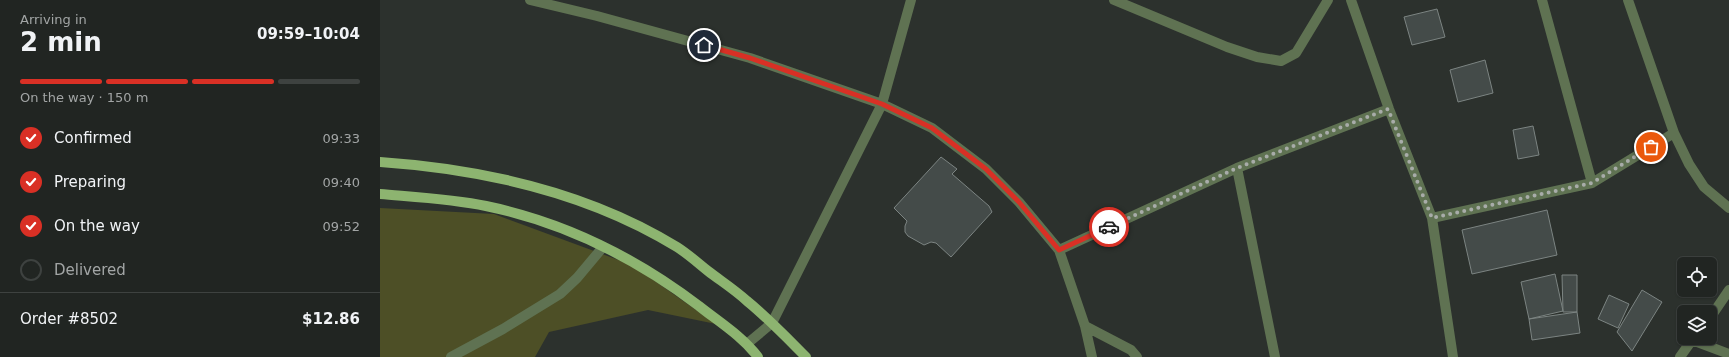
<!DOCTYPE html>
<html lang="en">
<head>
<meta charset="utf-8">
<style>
	body { margin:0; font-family:"DejaVu Sans",sans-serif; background:#292d2a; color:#f1f3f6; height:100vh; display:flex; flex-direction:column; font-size:15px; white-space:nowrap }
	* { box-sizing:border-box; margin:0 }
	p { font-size:13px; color:#a2a5a5 }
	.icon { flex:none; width:22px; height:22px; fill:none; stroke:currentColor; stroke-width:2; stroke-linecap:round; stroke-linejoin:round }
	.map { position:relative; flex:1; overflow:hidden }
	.drawer { display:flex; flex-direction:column; background:#212522; width:380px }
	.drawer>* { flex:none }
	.tools { position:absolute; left:1297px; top:257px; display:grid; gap:8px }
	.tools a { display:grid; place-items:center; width:40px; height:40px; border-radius:6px; background:#212522; box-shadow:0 1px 3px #0004,0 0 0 1px #3e4240; font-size:20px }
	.pin { position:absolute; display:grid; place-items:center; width:34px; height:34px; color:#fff; margin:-17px; border:2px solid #fff; border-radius:50%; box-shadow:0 1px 4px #0007 }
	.courier { position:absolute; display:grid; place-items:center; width:40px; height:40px; margin:-20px; border:3px solid #d93025; border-radius:50%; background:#fff; color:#222; box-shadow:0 1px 5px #0007 }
	.summary em { font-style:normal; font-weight:700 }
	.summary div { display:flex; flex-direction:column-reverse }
	.summary { display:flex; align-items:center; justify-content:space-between; height:68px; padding:0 20px }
	h1 { font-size:26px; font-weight:700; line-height:30px }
	.bar { display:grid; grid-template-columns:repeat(4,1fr); gap:6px 4px; align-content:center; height:48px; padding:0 20px }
	.bar i { height:5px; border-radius:3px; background:#3e4240 }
	.bar .current { background:#d93025 }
	.bar p { grid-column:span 4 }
	.line { display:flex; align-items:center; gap:10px; padding:0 20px; border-top:1px solid #3e4240 }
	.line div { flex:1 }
	ol { padding:0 20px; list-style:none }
	li { display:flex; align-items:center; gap:12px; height:44px }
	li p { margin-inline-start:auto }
	li .icon { padding:4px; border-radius:50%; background:#d93025; color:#fff; stroke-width:4 }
	li:last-child { color:#a2a5a5 }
	li i { width:22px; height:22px; border:2px solid #3e4240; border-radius:50% }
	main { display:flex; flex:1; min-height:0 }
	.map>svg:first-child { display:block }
</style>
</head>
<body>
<main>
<section class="drawer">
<div class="summary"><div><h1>2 min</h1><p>Arriving in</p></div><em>09:59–10:04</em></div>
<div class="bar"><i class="current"></i><i class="current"></i><i class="current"></i><i></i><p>On the way · 150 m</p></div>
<ol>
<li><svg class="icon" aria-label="check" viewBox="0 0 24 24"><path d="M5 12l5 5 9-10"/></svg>Confirmed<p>09:33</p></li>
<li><svg class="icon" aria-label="check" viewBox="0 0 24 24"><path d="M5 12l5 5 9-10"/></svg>Preparing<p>09:40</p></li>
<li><svg class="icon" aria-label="check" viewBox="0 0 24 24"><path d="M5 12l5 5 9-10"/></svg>On the way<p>09:52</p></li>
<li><i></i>Delivered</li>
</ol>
<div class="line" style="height:52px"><div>Order #8502</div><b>$12.86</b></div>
</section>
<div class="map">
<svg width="1349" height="357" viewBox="0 0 1349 357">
	<rect width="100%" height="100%" fill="#2c312d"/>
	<!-- green -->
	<path fill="#4d4f26" d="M0,208L114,214L252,265L336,324L268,310L169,332L155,357H0Z"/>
	<!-- building -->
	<path fill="#444b49" stroke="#7c8482" d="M1057,9L1065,37L1032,45L1024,17Z
		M1105,60L1113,93L1078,102L1070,70Z
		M1153,126L1159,155L1138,159L1133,130Z
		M561,157L577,169L572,174L609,206L612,212L571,257L556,243L551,242L544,245L528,236L525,232V226L527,221L514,208Z
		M1167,210L1177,255L1092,274L1082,230Z
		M1175,274L1183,311L1149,319L1141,282Z
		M1182,275H1197V312H1183Z
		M1262,290L1282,302L1252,351L1237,332Z
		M1229,295L1249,304L1238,328L1218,319Z
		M1197,312L1200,333L1152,340L1149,319Z"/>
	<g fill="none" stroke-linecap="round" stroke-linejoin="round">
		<!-- street -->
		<path stroke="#5f7252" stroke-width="10" d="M150,0L217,16L370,58L502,104L552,128L606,169L639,202L679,250L705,326L712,357
			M734,0L847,47L877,57L901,61L916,53L948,0
			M971,0L1009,109L1052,218L1073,357
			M1294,133L1309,164L1324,187L1349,208
			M857,168L895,357
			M1212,183L1294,133L1248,0
			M1052,218L1212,183L1162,0
			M679,250L857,168L1009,109
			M1330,318L1349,290
			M705,326L751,350L757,357
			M1314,338L1312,340L1349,354
			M368,343L392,323L502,104L531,0
			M71,357L123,329L180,294L197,278L223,247
			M1300,357L1312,340"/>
		<!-- primary -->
		<path stroke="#8db470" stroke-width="10" d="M0,162C102,169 209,193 297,247C308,254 318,263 328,271C341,281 355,290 367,301C388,318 407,338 426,357
			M0,194C34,197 73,199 106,206C183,222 256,258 319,306C339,322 362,336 378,357"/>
	</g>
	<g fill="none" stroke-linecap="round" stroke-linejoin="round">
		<!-- done -->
		<path stroke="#a8aca9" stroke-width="4" stroke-dasharray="0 7.2" d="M729,227L857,168L1008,109L1052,218L1212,183L1271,147"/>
		<!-- route -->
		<path stroke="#d93025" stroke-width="5" d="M324,45L370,58L502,104L552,128L606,169L639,202L679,250L729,227"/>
	</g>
</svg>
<div class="tools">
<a><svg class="icon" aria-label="locate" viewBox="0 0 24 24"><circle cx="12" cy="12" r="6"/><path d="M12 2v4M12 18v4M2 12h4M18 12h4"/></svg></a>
<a><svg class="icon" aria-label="layers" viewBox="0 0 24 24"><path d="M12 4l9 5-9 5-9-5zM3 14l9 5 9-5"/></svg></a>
</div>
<div class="pin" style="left:1271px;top:147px;background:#ea580c"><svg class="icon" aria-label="bag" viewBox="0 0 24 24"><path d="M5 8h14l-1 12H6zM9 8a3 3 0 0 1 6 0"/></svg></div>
<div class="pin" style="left:324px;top:45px;background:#1f2937"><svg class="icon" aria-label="home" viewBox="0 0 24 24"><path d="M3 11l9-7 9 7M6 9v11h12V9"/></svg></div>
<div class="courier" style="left:729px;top:227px"><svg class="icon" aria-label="car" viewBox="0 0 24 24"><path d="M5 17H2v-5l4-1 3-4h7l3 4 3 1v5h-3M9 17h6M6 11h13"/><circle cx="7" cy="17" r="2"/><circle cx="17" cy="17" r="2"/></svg></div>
</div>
</main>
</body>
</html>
